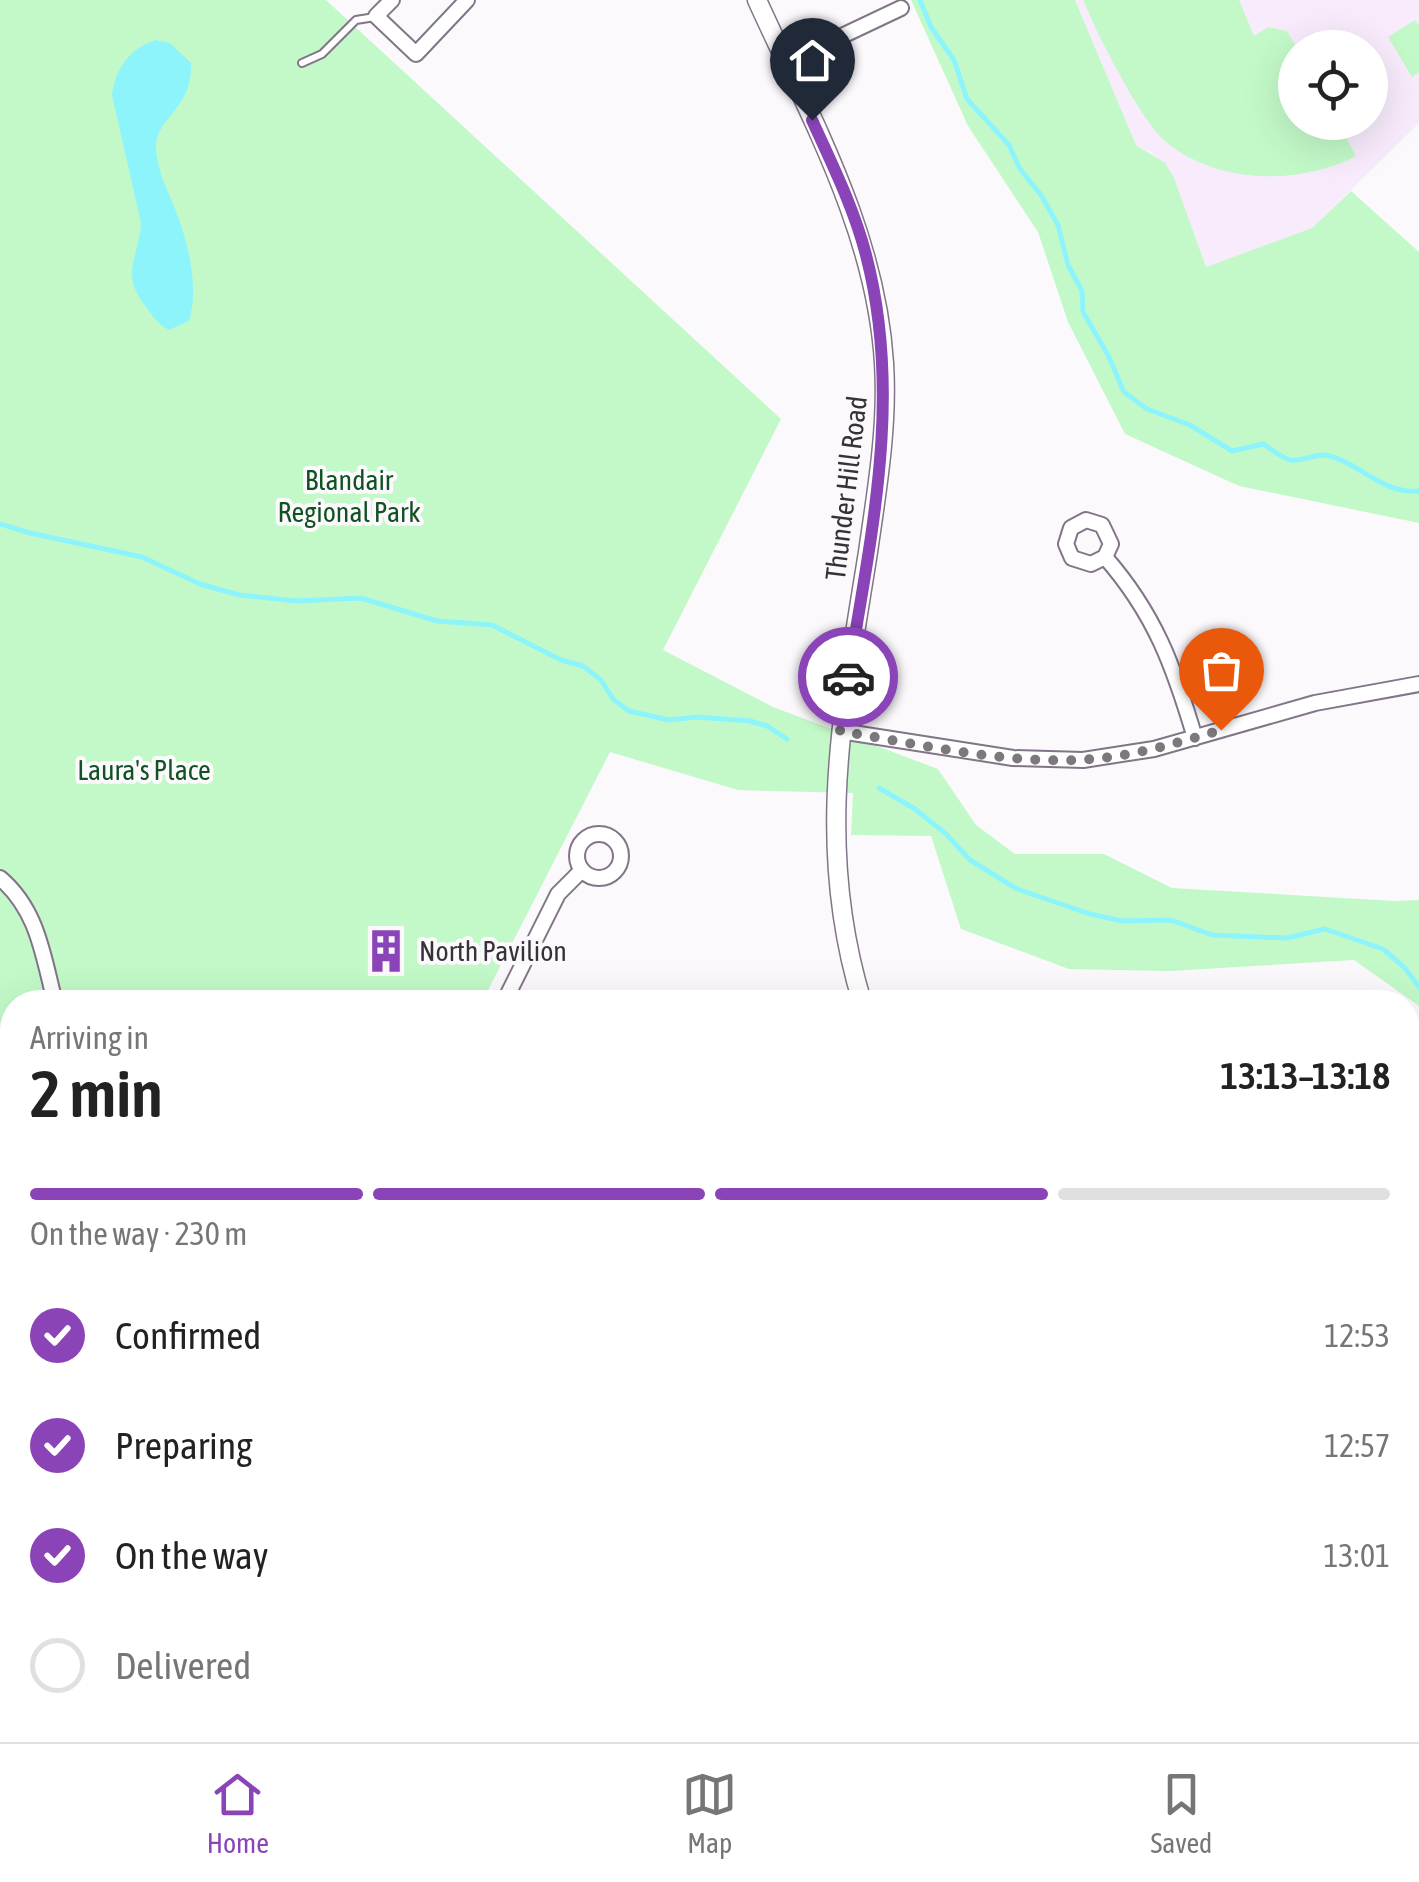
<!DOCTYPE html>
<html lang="en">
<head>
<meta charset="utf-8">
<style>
	body { margin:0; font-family:"Asap Condensed",sans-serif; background:#f2f2f2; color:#222; height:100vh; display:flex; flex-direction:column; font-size:38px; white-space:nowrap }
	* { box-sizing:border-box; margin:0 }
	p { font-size:32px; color:#767676 }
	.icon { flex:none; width:55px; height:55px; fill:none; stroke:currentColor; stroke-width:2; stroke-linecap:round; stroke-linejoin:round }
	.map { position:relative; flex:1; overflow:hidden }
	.details { position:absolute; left:0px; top:990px; width:1420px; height:752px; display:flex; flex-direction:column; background:#fff; border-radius:40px 40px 0 0; box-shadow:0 10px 40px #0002 }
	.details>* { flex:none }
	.fabs { position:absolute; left:1278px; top:30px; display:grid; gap:20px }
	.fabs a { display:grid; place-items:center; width:110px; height:110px; border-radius:50%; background:#fff; box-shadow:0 10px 40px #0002; font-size:50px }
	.pin { position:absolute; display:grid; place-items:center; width:85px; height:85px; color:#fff; margin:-102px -42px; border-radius:50% 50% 50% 0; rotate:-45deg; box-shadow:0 0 10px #0007 }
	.pin .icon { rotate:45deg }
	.courier { position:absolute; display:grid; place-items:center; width:100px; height:100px; margin:-50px; border:8px solid #8a44b8; border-radius:50%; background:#fff; color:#222; box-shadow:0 2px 12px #0007 }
	.overview em { font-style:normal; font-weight:600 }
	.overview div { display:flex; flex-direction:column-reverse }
	.overview { display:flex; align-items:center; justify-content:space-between; height:170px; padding:0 30px }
	h1 { font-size:65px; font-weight:600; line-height:75px }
	.bar { display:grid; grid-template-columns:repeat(4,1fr); gap:15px 10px; align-content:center; height:120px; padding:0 30px }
	.bar i { height:12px; border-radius:8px; background:#e0e0e0 }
	.bar .on { background:#8a44b8 }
	.bar p { grid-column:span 4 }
	ol { padding:0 30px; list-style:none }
	li { display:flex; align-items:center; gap:30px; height:110px }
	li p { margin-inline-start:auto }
	li .icon { padding:10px; border-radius:50%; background:#8a44b8; color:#fff; stroke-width:4 }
	li:last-child { color:#767676 }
	li i { width:55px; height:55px; border:5px solid #e0e0e0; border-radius:50% }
	.menu { display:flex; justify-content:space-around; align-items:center; height:140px; border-top:2px solid #e0e0e0; background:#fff; font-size:28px; color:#767676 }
	.menu a { display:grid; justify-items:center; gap:5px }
	.menu .on { color:#8a44b8 }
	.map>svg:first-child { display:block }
</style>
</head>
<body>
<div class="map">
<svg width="1419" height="1742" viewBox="0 0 1419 1742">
	<rect width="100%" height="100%" fill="#fcf9fd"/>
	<!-- built -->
	<path fill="#f7ebfc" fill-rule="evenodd" d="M1075,0H1419V123L1312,228L1206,267L1173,178L1153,154L1136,145ZM1295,48H1370V122H1295Z"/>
	<!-- green -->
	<path fill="#c3f9c9" d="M0,0H326L781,419L663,650L773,707L938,769L976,825L1015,854H1104L1172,888L1395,901L1419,900V1006L1354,960L1169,971L1069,969L961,929L931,836L851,835L853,793L738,790L610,752L482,1002H12V1119L0,1129Z
		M911,0H1075L1136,145L1165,163L1174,178L1206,267L1312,228L1351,191L1419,252V523L1239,486L1125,434L1068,322L1038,232L968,126Z
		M1083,0H1239L1254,36L1268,27L1287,31L1296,47L1295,122L1338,123L1356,156C1299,186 1215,184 1165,141C1139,118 1097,33 1083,0Z
		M1415,20L1419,26V72L1412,77L1388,37Z
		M1419,1119V1343L1408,1350V1129Z
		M0,1292L12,1303V1352L0,1339Z
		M0,1494L12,1504V1563L0,1551Z
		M202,1730H288L303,1742H216Z
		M462,1730H738L811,1733L823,1730H987L975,1742H477Z"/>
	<!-- water -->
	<path fill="#8ef4fb" d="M156,40L170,43L191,63C193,109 156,118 156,146C156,167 166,187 174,206C187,239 200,285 189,321L169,330C158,325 153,316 146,307C119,274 139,258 141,223L112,95C115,69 130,48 156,40Z"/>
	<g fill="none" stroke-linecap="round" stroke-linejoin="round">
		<!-- stream -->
		<path stroke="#8ef4fb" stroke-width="5" d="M920,0L931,27L954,60L967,99L1009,145L1020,169L1041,195L1058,225L1068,265L1082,291L1083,312L1108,355L1124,392L1147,409L1190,425L1232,451L1263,444C1272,449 1282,459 1291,460C1305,462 1315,452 1330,456C1361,464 1384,495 1419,491
			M0,524L30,533L142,557L200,584L239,595L296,601L361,598L437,621L492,625L561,660L583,666L601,680L613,699L629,711L669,720L697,717L750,721L767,726L787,739
			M879,788L915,809L946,834L970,860L1017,889L1090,914L1122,921L1171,920L1212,935L1287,938L1325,929L1383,949L1405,968L1419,987"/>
		<!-- service casing -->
		<g stroke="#827587" stroke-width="10">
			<path id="service" d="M302,63L322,54L356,20L375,17"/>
		</g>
		<!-- minor casing -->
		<g stroke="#827587" stroke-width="18">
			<path id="minor" d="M392,0L376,16L416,54L467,0
				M785,63L901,8
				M1105,557L1111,544L1102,525L1086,520L1071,528L1066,544L1072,558L1091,564L1105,557C1155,614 1174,667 1195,738
				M840,731L1013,758L1083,760L1154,749L1315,703L1419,684
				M577 856a22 22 0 1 1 44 0a22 22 0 1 1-44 0Z
				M0,878C38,910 43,956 55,1002
				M504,1002L558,894L582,870
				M0,1595L12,1604
				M1408,1664L1419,1641
				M1408,1678L1419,1684
				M171,1730L186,1742"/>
		</g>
		<!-- tertiary casing -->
		<g stroke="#827587" stroke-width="21">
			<path id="tertiary" d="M757,0C810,117 876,232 884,363C888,426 877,489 868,552C843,710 814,845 862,1002
				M1137,1742L1142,1730"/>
		</g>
		<!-- primary casing -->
		<g stroke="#b67e70" stroke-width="26">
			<path id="primary" d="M0,1399L12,1409
				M0,1455L12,1465
				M342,1730L357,1742
				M415,1730L430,1742"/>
		</g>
		<!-- service -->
		<use href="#service" stroke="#fff" stroke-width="6"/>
		<!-- minor -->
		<use href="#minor" stroke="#fff" stroke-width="14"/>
		<!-- tertiary -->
		<use href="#tertiary" stroke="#fff" stroke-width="18"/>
		<!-- primary -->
		<use href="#primary" stroke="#fccabb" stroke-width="22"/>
	</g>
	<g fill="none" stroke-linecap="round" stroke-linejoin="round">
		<!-- done -->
		<path stroke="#7c787e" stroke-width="10" stroke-dasharray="0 18" d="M848,677L840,731C917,744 999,763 1078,760C1127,758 1174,744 1221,730"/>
		<!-- route -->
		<path stroke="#8a44b8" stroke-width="12" d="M812,120C832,164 854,208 866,255C903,397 871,535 848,677"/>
	</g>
	<!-- icons -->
	<defs>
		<g id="building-bare" transform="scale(3.45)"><path d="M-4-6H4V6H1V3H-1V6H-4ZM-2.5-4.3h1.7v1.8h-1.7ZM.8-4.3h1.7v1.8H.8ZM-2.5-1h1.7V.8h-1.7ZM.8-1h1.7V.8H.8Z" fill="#8a44b8" stroke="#fcf9fd" stroke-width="2.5" paint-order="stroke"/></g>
	</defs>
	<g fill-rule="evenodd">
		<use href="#building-bare" x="386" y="951"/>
	</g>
	<g text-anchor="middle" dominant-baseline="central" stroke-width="8" stroke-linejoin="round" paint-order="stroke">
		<!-- park labels -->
		<g font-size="28" fill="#105222" stroke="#fcf9fd">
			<text x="349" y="480">Blandair<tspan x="349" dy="32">Regional Park</tspan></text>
			<text x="144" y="770">Laura's Place</text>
		</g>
		<!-- street labels -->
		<g font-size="28" fill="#37323a" stroke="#fcf9fd">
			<text transform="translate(846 488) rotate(-83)">Thunder Hill Road</text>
		</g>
		<!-- poi labels -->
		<g font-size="28" fill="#37323a" stroke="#fcf9fd" text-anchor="start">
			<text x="419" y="951">North Pavilion</text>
		</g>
	</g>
</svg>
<div class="fabs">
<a><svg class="icon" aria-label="locate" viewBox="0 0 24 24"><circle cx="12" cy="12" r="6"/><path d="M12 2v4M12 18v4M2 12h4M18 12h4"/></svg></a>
</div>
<div class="pin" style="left:1221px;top:730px;background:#ea580c"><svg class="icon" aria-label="bag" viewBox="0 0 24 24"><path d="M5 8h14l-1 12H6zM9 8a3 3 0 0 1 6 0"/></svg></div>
<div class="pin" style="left:812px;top:120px;background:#1f2937"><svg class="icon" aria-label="home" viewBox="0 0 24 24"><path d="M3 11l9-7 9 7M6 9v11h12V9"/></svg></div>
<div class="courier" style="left:848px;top:677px"><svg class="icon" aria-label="car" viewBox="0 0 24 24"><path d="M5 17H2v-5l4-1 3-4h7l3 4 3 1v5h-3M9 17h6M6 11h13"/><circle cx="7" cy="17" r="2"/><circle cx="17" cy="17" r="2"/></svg></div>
<section class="details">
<div class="overview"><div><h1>2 min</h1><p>Arriving in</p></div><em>13:13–13:18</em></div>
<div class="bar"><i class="on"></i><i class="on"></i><i class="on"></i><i></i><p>On the way · 230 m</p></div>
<ol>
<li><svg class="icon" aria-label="check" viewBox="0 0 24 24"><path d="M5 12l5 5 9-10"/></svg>Confirmed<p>12:53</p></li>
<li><svg class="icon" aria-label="check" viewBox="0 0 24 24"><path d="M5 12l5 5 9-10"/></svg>Preparing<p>12:57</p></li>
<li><svg class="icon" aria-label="check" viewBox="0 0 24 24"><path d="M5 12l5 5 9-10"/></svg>On the way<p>13:01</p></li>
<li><i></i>Delivered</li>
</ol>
</section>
</div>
<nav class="menu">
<a class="on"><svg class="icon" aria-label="home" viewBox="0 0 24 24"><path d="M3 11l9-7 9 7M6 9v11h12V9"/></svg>Home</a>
<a><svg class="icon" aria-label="map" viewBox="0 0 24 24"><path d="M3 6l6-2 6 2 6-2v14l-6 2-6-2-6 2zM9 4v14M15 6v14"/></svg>Map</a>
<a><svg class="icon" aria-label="saved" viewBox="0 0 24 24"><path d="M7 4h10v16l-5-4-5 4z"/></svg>Saved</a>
</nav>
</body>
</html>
